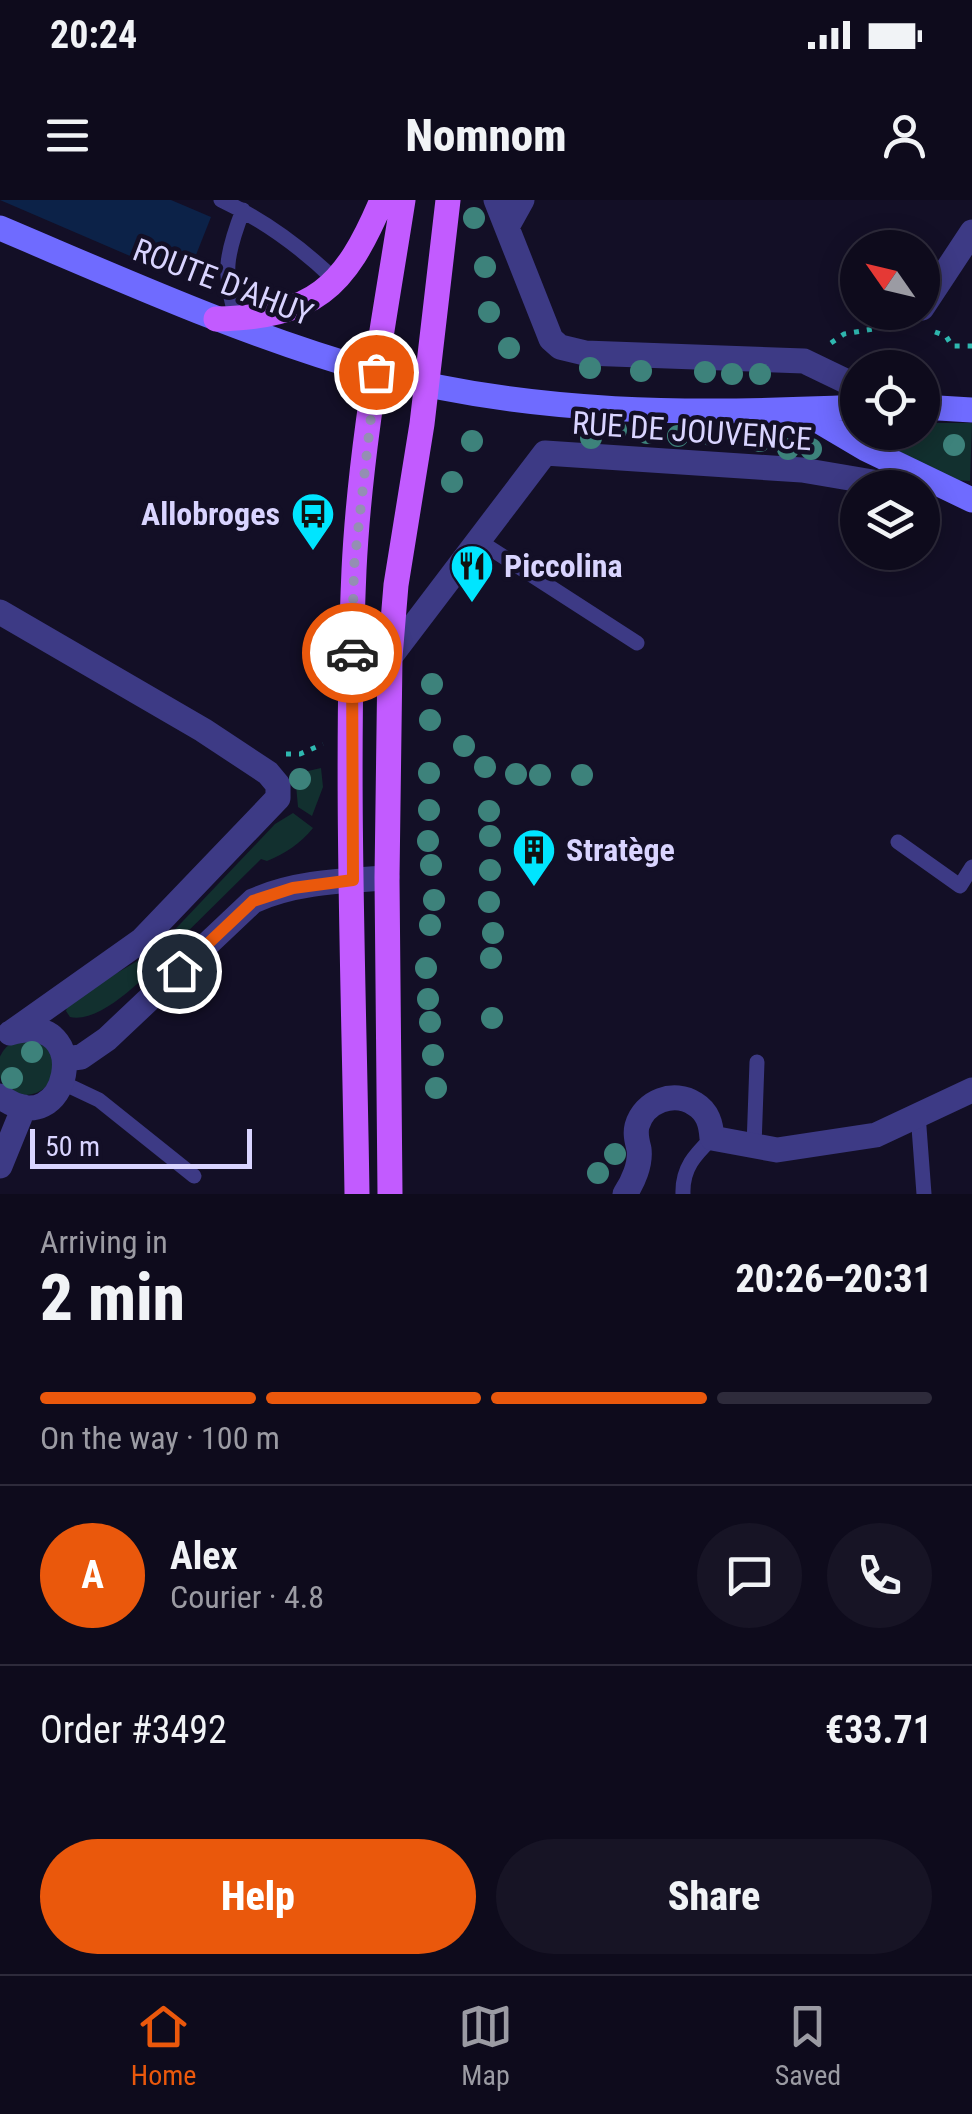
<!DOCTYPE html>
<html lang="en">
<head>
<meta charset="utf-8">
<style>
	body { margin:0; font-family:"Roboto Condensed",sans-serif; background:#171425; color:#f1f3f6; height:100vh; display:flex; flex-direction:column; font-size:38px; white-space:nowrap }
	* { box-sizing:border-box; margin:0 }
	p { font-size:32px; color:#9b9ba3 }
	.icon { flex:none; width:55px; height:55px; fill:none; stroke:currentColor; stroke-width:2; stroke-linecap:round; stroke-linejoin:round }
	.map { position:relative; height:994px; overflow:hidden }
	.side { display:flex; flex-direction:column; background:#0e0b1c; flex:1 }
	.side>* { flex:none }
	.needle { width:65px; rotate:304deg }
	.tools { position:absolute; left:840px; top:30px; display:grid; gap:20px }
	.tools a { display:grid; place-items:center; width:100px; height:100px; border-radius:50%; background:#0e0b1c; box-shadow:0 5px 25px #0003,0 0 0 2px #2e2b3b; font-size:50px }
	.scale { position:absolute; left:30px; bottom:25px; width:222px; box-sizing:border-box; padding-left:10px; border:5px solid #d9d4ff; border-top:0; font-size:28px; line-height:35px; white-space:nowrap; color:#d9d4ff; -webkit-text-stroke:8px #130f26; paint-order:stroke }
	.pin { position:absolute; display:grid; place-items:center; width:85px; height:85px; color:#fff; margin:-42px; border:5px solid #fff; border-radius:50%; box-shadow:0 2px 10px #0007 }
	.courier { position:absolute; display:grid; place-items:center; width:100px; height:100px; margin:-50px; border:8px solid #ea580c; border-radius:50%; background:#fff; color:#222; box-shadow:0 2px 12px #0007 }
	.overview em { font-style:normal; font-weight:800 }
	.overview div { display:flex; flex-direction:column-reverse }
	.overview { display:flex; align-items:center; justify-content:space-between; height:170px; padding:0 40px }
	h1 { font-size:65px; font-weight:800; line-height:75px }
	.bar { display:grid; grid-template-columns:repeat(4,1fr); gap:15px 10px; align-content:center; height:120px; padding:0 40px }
	.bar i { height:12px; border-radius:8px; background:#2e2b3b }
	.bar .on { background:#ea580c }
	.bar p { grid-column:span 4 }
	.line { display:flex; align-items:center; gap:25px; padding:0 40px; border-top:2px solid #2e2b3b }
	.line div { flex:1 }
	.round { display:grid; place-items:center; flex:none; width:105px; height:105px; border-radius:52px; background:#171425 }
	.cta { display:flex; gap:20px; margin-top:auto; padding:20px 40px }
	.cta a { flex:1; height:115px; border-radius:60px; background:#ea580c; color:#fff; font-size:40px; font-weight:800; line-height:115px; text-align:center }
	.cta a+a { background:#171425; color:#f1f3f6 }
	.status { display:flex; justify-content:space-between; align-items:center; height:70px; padding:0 50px; background:#0e0b1c; direction:ltr }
	.status svg { height:28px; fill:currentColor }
	header { display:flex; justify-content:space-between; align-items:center; height:130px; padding:0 40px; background:#0e0b1c; font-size:45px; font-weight:800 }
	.dock { display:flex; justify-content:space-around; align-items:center; height:140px; border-top:2px solid #2e2b3b; background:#0e0b1c; font-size:28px; color:#9b9ba3 }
	.dock a { display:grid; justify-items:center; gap:5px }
	.dock .on { color:#ea580c }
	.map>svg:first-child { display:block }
</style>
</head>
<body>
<div class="status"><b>20:24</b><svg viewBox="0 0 49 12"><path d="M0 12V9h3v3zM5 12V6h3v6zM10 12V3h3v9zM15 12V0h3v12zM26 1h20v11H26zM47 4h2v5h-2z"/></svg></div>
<header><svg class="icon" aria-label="menu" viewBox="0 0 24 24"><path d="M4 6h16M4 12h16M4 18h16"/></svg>Nomnom<svg class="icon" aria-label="person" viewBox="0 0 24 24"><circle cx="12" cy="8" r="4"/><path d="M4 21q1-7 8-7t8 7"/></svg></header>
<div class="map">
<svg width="972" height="994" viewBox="0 0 972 994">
	<rect width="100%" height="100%" fill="#130f26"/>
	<!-- green -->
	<path fill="#12302f" d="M923,223H972L970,281L952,280L873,237L876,233L922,232Z
		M321,568L323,587L312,616L298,607L295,574Z
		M293,613L313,628C300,644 286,653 267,661L261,659L170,749L164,741L275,624Z
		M158,744L169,754C146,775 102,824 70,817L66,811L69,801L139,760Z
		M-2 867a28 28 0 1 1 56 0a28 28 0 1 1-56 0Z"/>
	<!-- water -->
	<path fill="#0c2248" d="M0,0H171L211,17L192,65L144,62Z"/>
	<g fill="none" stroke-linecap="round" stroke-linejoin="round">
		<!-- path -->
		<path stroke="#2fb8b0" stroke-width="5" stroke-dasharray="5 8" stroke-linecap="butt" d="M935,132L946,136L952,146H972
			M831,143L844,134L902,124
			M286,554H300L323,544"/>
		<!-- lane -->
		<path stroke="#3d3a85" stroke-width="15" d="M221,0C264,20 302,48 336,81
			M237,119C222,74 226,54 243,10
			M479,341L637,443
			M898,642L960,686L972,667
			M63,883L99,900L194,976
			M918,914L924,994
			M754,946L757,862
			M683,994C682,968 695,955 712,938"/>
		<!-- street -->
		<path stroke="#3d3a85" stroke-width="25" d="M496,0L551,139L560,147L585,153L804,161L858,187
			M507,27L522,0
			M922,108L972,32
			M0,412L203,530L268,573L278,585V598L142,740L12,832
			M390,457L545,253L802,270L908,288
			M65,859L81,857L107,839L253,701C295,682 341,681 387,678
			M0,896C69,949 97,807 10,833
			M0,966L24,907
			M625,994C633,982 641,964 639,949C637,941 635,934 637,926C644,901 674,890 695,904C708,912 711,924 712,938L777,950L876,935L972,890"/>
		<!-- secondary -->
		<path stroke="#6f6bff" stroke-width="25" d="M0,28C123,80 246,136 375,172C532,215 696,215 858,207
			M922,207L972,210
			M800,210L866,249L972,300"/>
		<!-- primary -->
		<path stroke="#c25bff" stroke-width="25" d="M216,119C314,117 345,88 382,0
			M357,994C354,786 345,577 354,370C360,246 384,122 403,0
			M390,994L387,678L390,457L396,385L422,224L448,0"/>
	</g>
	<!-- trees -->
	<g fill="#3d827b">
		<circle cx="474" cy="18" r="11"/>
		<circle cx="485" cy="67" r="11"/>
		<circle cx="489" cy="112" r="11"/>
		<circle cx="509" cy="148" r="11"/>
		<circle cx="590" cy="168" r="11"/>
		<circle cx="641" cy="171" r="11"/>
		<circle cx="705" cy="172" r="11"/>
		<circle cx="732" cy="174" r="11"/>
		<circle cx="760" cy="174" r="11"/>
		<circle cx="616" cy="230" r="11"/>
		<circle cx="647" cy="233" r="11"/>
		<circle cx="711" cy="235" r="11"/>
		<circle cx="678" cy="236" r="11"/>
		<circle cx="591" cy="238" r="11"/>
		<circle cx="472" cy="241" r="11"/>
		<circle cx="760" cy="241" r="11"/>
		<circle cx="954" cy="245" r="11"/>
		<circle cx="788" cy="249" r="11"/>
		<circle cx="811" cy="249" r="11"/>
		<circle cx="452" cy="282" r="11"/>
		<circle cx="432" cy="484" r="11"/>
		<circle cx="430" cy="520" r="11"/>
		<circle cx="464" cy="546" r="11"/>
		<circle cx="485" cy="567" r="11"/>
		<circle cx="429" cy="573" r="11"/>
		<circle cx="516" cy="574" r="11"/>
		<circle cx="540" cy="575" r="11"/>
		<circle cx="582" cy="575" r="11"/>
		<circle cx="300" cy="579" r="11"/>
		<circle cx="429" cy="610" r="11"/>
		<circle cx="489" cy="611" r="11"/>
		<circle cx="490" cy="636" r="11"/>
		<circle cx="428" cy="641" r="11"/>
		<circle cx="431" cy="665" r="11"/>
		<circle cx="490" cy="670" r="11"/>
		<circle cx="434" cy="700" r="11"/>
		<circle cx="489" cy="702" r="11"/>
		<circle cx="430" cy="725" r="11"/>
		<circle cx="493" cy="733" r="11"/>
		<circle cx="491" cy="758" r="11"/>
		<circle cx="426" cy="768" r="11"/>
		<circle cx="428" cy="799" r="11"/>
		<circle cx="492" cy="818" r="11"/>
		<circle cx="430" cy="822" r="11"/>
		<circle cx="32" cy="852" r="11"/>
		<circle cx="433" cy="855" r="11"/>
		<circle cx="12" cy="878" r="11"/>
		<circle cx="436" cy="888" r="11"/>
		<circle cx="615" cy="954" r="11"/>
		<circle cx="598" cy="973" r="11"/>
	</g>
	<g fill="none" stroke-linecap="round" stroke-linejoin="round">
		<!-- done -->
		<path stroke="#948fb3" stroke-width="10" stroke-dasharray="0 18" d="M352,453L354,367L376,172"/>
		<!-- route -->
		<path stroke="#ea580c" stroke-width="12" d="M179,771L253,701L293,688L353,680L352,453"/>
	</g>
	<!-- icons -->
	<defs>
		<g id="bus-pin" transform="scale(2.25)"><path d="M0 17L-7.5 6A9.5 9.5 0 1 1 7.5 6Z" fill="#00e5ff" stroke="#130f26"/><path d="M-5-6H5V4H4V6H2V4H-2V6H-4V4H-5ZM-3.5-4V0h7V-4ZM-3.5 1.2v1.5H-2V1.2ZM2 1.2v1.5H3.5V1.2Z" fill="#111"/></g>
		<g id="restaurant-pin" transform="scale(2.25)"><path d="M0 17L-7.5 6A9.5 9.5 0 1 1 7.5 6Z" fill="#00e5ff" stroke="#130f26"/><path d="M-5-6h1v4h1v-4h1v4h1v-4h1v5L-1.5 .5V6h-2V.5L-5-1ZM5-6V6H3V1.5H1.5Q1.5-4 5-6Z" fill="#111"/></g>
		<g id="building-pin" transform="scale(2.25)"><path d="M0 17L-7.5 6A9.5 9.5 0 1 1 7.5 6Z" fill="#00e5ff" stroke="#130f26"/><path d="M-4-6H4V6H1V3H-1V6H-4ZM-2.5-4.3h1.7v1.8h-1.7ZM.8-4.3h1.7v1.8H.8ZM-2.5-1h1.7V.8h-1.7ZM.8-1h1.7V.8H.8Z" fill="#111"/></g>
	</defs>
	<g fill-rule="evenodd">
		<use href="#bus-pin" x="313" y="314"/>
		<use href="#restaurant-pin" x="472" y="366"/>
		<use href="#building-pin" x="534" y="650"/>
	</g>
	<g text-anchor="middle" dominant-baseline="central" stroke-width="9" stroke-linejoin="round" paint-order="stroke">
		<!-- street labels -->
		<g font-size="32" fill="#d9d4ff" stroke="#130f26">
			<text transform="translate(223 82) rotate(21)">ROUTE D'AHUY</text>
			<text transform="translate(692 231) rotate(4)">RUE DE JOUVENCE</text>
		</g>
		<!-- poi labels -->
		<g font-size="32" font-weight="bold" fill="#d9d4ff" stroke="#130f26" text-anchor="start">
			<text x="280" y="314" text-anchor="end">Allobroges</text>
			<text x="504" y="366">Piccolina</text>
			<text x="566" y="650">Stratège</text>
		</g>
	</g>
</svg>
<div class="tools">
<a><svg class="needle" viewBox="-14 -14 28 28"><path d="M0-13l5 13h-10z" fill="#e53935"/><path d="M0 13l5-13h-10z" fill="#9b9ba3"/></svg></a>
<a><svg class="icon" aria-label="locate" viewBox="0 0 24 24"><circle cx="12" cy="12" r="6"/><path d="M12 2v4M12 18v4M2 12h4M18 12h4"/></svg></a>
<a><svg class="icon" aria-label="layers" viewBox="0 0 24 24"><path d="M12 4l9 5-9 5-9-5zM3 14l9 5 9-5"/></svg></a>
</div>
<div class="scale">50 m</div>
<div class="pin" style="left:376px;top:172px;background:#ea580c"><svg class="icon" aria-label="bag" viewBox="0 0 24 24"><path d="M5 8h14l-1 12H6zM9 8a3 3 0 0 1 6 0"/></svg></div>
<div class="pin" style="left:179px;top:771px;background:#1f2937"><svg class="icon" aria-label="home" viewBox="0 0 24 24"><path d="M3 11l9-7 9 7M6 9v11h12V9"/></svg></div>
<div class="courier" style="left:352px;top:453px"><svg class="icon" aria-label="car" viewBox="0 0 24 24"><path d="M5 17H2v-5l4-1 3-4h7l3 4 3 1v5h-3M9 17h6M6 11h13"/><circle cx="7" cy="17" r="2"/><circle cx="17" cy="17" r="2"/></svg></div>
</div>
<section class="side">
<div class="overview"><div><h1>2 min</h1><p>Arriving in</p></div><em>20:26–20:31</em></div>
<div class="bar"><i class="on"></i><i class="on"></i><i class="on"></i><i></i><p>On the way · 100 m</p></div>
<div class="line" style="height:180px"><b class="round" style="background:#ea580c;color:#fff">A</b><div><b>Alex</b><p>Courier · 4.8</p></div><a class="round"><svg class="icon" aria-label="chat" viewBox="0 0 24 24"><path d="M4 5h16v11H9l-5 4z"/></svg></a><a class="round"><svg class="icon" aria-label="phone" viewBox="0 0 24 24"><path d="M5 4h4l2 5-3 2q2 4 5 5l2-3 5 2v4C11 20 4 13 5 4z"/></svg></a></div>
<div class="line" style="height:130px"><div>Order #3492</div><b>€33.71</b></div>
<div class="cta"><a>Help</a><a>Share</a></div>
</section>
<nav class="dock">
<a class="on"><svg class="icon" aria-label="home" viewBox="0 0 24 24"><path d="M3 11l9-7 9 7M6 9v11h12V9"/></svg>Home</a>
<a><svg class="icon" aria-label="map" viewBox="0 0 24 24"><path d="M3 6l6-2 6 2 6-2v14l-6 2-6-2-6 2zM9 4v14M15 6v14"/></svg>Map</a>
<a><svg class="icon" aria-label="saved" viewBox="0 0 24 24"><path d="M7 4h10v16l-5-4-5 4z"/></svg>Saved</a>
</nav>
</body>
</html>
